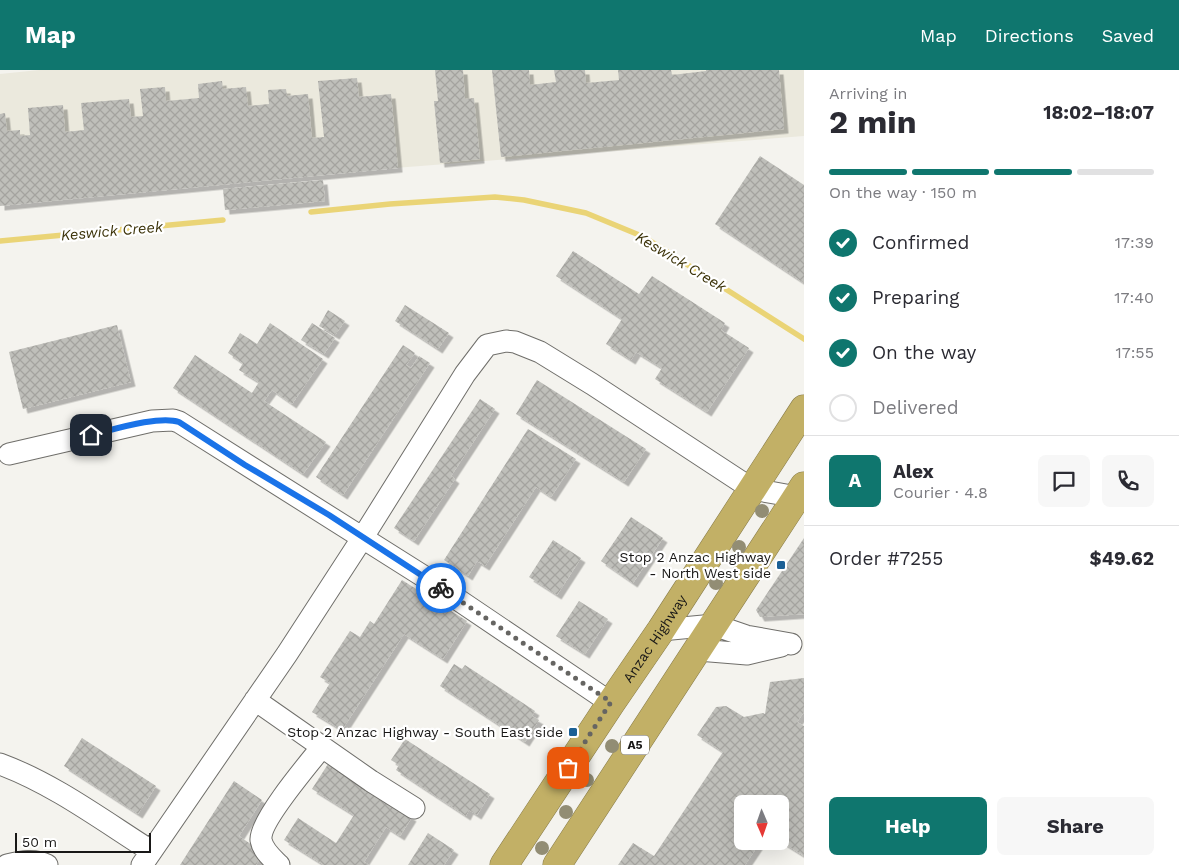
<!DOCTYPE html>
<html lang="en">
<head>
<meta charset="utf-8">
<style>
	body { margin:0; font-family:"Work Sans",sans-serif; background:#f7f7f7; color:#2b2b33; height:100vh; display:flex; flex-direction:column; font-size:19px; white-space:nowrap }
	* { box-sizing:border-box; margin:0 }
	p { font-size:16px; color:#7c7c81 }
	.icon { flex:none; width:28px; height:28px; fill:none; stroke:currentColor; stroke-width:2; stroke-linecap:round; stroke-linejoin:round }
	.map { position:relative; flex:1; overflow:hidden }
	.sheet { display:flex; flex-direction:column; background:#fff; width:375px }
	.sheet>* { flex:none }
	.needle { width:32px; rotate:178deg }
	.fabs { position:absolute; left:734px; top:725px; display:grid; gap:10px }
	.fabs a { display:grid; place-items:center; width:55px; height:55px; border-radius:8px; background:#fff; box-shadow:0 5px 20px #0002; font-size:25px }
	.scale { position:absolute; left:15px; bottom:12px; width:136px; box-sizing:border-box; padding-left:5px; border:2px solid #191817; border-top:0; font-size:14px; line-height:18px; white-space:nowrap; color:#191817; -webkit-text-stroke:4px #fff; paint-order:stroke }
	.pin { position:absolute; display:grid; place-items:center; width:42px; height:42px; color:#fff; margin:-21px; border-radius:10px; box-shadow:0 2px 8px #0006 }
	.courier { position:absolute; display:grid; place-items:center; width:50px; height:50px; margin:-25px; border:4px solid #1a73e8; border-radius:50%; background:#fff; color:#222; box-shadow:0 1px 6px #0007 }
	.head em { font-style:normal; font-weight:700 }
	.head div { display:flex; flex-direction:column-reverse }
	.head { display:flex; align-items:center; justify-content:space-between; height:85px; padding:0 25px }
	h1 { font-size:32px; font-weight:700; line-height:38px }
	.bar { display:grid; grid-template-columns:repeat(4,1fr); gap:8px 5px; align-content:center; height:60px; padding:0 25px }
	.bar i { height:6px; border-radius:4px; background:#e1e1e2 }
	.bar .selected { background:#0f766e }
	.bar p { grid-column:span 4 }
	.line { display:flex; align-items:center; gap:12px; padding:0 25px; border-top:1px solid #e1e1e2 }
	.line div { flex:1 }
	.round { display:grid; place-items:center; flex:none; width:52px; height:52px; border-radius:8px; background:#f7f7f7 }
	ol { padding:0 25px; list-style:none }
	li { display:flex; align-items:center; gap:15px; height:55px }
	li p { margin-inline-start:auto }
	li .icon { padding:5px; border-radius:50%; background:#0f766e; color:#fff; stroke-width:4 }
	li:last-child { color:#7c7c81 }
	li i { width:28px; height:28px; border:2px solid #e1e1e2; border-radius:50% }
	.cta { display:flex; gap:10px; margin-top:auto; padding:10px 25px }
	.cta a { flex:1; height:58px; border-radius:8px; background:#0f766e; color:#fff; font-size:20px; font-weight:700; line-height:58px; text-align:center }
	.cta a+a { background:#f7f7f7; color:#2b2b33 }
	header { display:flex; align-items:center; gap:30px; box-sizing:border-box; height:70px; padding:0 25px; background:#0f766e; color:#fff }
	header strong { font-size:24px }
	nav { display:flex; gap:28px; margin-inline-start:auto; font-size:18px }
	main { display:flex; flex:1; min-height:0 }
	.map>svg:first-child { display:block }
</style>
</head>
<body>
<header>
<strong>Map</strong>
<nav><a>Map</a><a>Directions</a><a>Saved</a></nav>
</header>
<main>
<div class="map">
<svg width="804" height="795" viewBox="0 0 804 795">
	<defs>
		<pattern id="building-cross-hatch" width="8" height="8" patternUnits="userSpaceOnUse" patternTransform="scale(1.25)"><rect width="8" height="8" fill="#bfbfba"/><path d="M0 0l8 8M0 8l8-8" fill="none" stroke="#a4a39f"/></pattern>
		<filter id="shadow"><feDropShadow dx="4.5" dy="4.5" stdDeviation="0" flood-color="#0004"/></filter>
	</defs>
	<rect width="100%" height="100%" fill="#f4f3ee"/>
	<!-- built -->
	<path fill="#ebe9dd" d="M39,0H804V66L0,129V4Z"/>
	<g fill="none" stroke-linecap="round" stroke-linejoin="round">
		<!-- stream -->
		<path stroke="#ead476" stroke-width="5.5" d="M311,142L390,134L495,127L524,130L586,143L644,167L804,269
			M0,171L223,150"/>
	</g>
	<!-- building -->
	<path fill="url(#building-cross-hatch)" filter="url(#shadow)" d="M435,0H463L465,29L474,28L480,89L440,93L434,31H438Z
		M492,0H529L530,15L556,12L554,0H585L586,13L619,10L618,0H671L672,5L706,1V0H779L784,59L501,87Z
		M357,8L359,27L391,24L398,98L0,136V44L5,43L7,61L20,60V66L30,65L28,38L63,35L65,62L84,60L81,33L129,29L131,47L143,46L140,19L165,17L166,31L199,28L198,14L222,11L223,19L246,17L248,36L269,34L268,20L286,19L287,26L308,24L312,68L324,67L318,11Z
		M760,86L804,115V213L715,154Z
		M323,110L325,131L225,140L223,119Z
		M573,181L639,224L652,206L725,253L721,260L749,278L707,342L655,309L662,298L636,282L631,290L606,274L622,249L556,206Z
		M405,235L449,263L438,279L395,251Z
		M328,240L345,251L335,265L319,256Z
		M270,253L323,289L292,334L272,320L264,331L326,372L303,404L173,318L195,285L252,323L259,312L239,300L243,293L228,283L240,263L257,274Z
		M312,253L335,268L324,284L301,270Z
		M117,255L131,312L23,339L9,282Z
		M403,275L415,283L406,295L411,298L419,286L430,293L343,425L316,407Z
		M537,310L646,379L624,412L516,344Z
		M480,329L495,339L451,406L455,409L414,471L394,458Z
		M528,359L576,389L551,427L536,417L485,496L477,491L468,506L444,490Z
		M631,447L663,468L633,513L601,491Z
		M804,468V544L760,547L756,540Z
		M553,470L581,488L557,525L529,507Z
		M402,510L467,551L443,589L404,564L342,660L312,642L330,613L320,607L350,561L360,567L370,551L374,554Z
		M579,531L608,549L585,584L556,566Z
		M454,594L462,599L465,595L535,641L532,646L539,650L525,672L440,616Z
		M804,608V642L797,652L804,656V786L780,771V734H742V771H761L745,795H618L633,773L654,786L723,682L697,665L716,637L726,636L744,647L763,643L765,644L770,612Z
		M82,668L156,716L138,744L64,696Z
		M405,669L490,724L477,745L469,740L466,746L396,700L399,695L391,690Z
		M328,694L412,747L400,766L386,757L364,792L369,795H324L284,770L298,748L336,773L354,745L312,719Z
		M234,711L262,730L239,766L258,779L260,788L256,795H180Z
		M428,763L454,780L444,795H408Z"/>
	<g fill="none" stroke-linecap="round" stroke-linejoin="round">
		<!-- minor casing -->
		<g stroke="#6f6e6a" stroke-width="23">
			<path id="minor" d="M9,384L152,351L173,350L179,352L423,506L611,633
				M661,560L714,555L746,566L791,574
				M698,580L747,584L781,576
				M255,630L371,711L414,738
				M0,694C54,714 102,750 151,781
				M7,795C21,792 34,789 47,795
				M142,795L287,584L363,467L465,304L487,275L506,271L515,272L540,282L592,314L752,419L797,427
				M279,795C272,788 263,781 261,770C259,752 309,693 322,677"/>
		</g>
		<!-- highway casing -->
		<g stroke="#877b4a" stroke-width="29">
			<g id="highway">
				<path id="s1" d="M504,795L611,633L661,560L804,339"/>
				<path d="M557,795L804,416"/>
			</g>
		</g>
		<!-- minor -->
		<use href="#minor" stroke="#fff" stroke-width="21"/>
		<!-- highway -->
		<use href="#highway" stroke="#c2b066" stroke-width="28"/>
	</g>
	<!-- trees -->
	<g fill="#928d74">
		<circle cx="762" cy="441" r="7"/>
		<circle cx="739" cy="477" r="7"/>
		<circle cx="716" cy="513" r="7"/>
		<circle cx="612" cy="676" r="7"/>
		<circle cx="587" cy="710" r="7"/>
		<circle cx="566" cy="742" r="7"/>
		<circle cx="542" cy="778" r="7"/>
	</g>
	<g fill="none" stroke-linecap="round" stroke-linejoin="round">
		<!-- done -->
		<path stroke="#666562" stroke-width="5" stroke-dasharray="0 9" d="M441,518L611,632L568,698"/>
		<!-- route -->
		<path stroke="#1a73e8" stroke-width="6" d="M91,365C112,360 159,345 179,352L245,395L329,445L441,518"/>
	</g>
	<!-- markers -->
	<g fill="#1b6095" stroke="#fff" stroke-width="2">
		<rect x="776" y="490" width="10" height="10" rx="2.5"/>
		<rect x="568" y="657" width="10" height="10" rx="2.5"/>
	</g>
	<g text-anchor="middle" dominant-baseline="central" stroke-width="4.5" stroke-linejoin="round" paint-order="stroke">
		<!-- shield labels -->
		<rect fill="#fff" stroke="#5e5d5d" stroke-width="1" x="621" y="665.5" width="28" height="19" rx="4"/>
		<g font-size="12" font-weight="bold" fill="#191817">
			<text x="635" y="675">A5</text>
		</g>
		<!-- poi labels -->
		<g font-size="14" fill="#191817" stroke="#fff" text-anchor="end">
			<text x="771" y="487">Stop 2 Anzac Highway<tspan x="771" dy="16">- North West side</tspan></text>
			<text x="563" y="662">Stop 2 Anzac Highway - South East side</text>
		</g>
		<!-- street labels -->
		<g font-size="14" fill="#191817" stroke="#fff">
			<text stroke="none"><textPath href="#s1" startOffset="272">Anzac Highway</textPath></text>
		</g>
		<!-- water labels -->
		<g font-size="15" font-style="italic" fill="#3d340a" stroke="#fff">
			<text transform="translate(112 161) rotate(-5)">Keswick Creek</text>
			<text transform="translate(681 192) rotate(31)">Keswick Creek</text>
		</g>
	</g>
</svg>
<div class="fabs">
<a><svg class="needle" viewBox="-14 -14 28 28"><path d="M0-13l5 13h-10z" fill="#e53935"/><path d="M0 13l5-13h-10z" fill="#7c7c81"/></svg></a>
</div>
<div class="scale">50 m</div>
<div class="pin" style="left:568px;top:698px;background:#ea580c"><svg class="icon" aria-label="bag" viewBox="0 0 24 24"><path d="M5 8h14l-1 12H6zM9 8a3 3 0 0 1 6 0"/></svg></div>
<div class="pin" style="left:91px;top:365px;background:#1f2937"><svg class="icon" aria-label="home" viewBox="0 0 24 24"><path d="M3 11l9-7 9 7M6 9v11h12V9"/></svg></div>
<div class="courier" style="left:441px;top:518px"><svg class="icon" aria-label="bike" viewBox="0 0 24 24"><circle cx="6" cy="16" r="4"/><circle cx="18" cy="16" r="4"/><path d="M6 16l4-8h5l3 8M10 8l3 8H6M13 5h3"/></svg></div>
</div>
<section class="sheet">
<div class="head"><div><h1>2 min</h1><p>Arriving in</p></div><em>18:02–18:07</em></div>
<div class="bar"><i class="selected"></i><i class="selected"></i><i class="selected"></i><i></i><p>On the way · 150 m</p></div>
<ol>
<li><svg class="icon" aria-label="check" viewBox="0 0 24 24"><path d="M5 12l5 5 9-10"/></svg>Confirmed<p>17:39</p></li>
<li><svg class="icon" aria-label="check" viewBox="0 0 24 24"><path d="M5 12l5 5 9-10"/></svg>Preparing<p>17:40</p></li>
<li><svg class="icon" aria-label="check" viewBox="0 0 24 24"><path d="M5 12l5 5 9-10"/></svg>On the way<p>17:55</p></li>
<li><i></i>Delivered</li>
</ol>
<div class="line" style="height:90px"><b class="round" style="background:#0f766e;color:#fff">A</b><div><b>Alex</b><p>Courier · 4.8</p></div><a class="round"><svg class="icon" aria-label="chat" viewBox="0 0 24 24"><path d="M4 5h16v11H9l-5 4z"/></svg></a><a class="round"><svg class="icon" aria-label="phone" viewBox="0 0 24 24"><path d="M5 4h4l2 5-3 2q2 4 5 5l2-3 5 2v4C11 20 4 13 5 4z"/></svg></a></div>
<div class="line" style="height:65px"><div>Order #7255</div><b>$49.62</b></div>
<div class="cta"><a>Help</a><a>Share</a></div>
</section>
</main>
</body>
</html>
